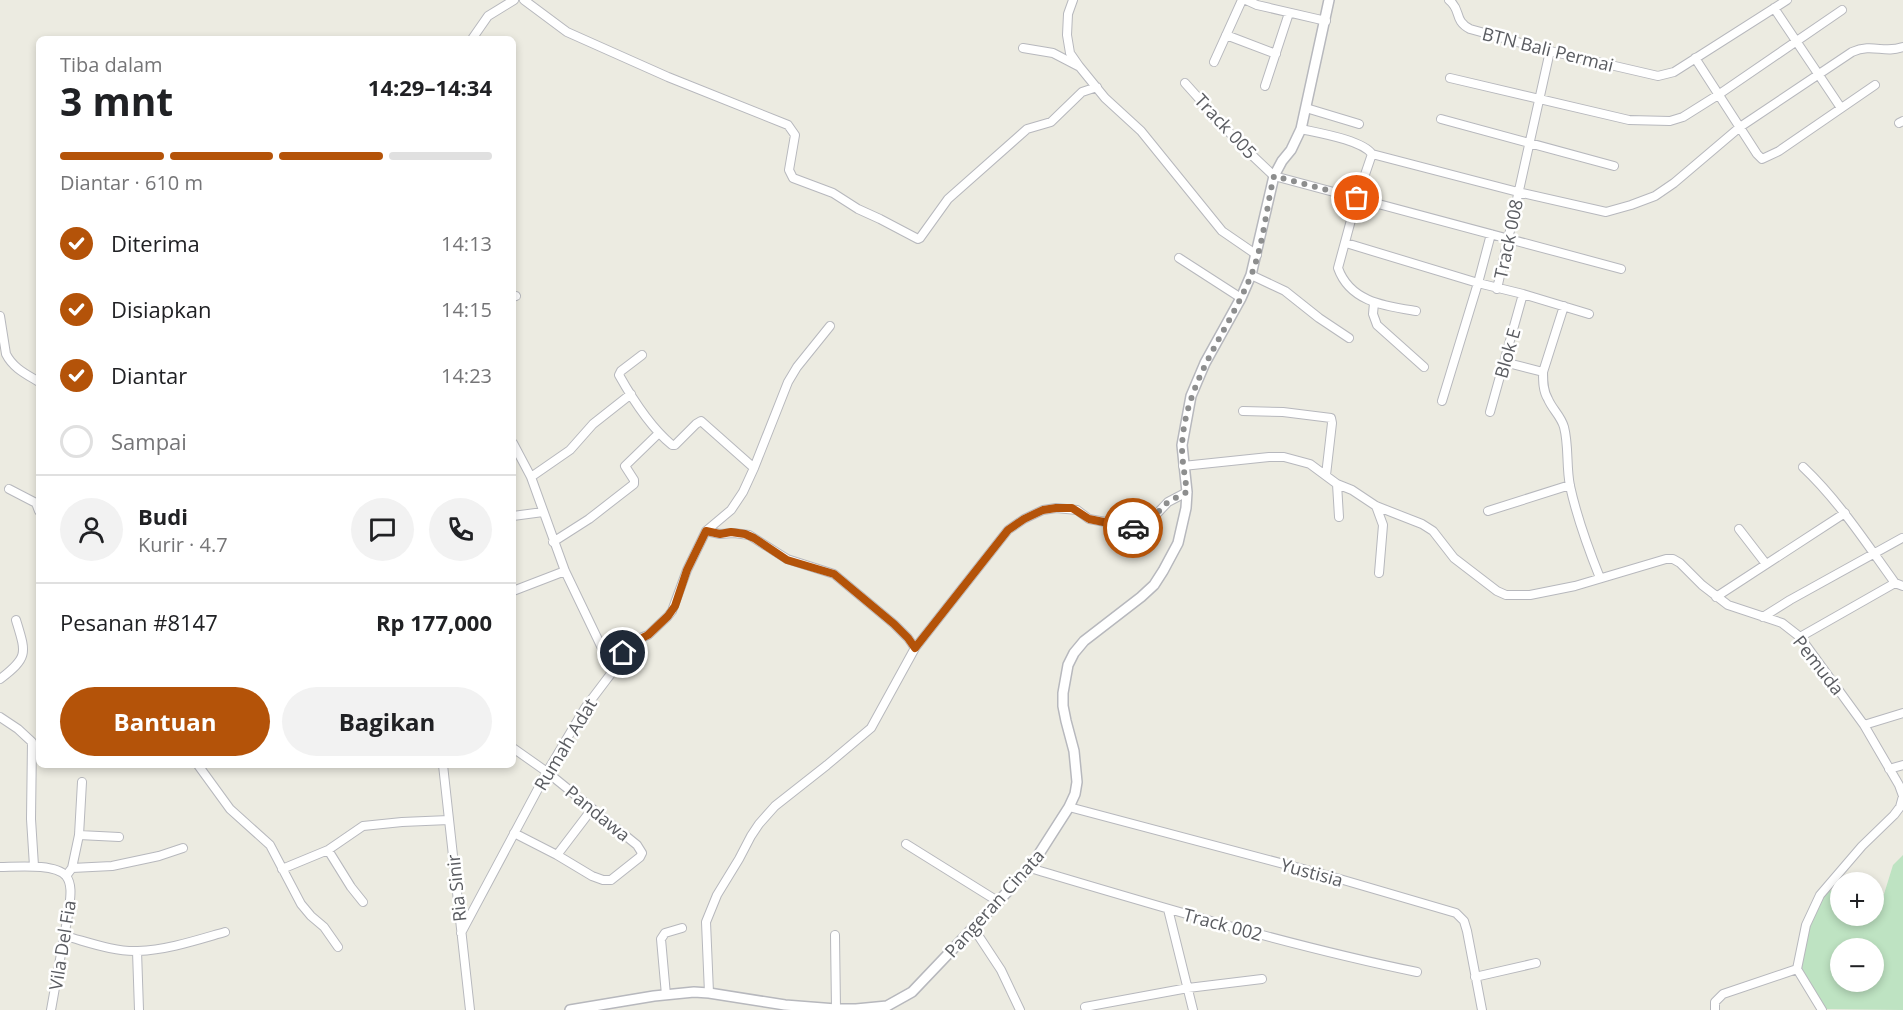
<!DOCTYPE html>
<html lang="id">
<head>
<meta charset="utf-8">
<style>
	body { margin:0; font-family:"Open Sans",sans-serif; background:#f2f2f2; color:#202124; height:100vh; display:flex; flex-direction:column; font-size:22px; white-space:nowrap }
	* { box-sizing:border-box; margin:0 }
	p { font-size:20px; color:#757577 }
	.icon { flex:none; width:33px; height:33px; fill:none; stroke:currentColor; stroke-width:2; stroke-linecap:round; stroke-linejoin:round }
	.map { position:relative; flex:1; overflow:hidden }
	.details { position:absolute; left:36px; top:36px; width:480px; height:732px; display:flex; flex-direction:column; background:#fff; border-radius:9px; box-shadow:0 3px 9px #0003 }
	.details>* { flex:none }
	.controls { position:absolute; left:1830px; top:872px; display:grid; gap:12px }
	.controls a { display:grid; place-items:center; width:54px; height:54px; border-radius:50%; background:#fff; box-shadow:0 3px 9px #0003; font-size:30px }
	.pin { position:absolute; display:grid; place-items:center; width:51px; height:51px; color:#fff; margin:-26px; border:3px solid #fff; border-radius:50%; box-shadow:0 2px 6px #0007 }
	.courier { position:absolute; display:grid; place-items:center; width:60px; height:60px; margin:-30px; border:4px solid #b45309; border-radius:50%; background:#fff; color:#222; box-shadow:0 2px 8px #0007 }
	.headline em { font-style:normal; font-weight:700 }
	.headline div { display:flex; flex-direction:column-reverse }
	.headline { display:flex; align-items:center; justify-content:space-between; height:102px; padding:0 24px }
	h1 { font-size:39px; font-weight:700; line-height:45px }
	.bar { display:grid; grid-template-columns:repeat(4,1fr); gap:9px 6px; align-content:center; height:72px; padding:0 24px }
	.bar i { height:8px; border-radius:4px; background:#e0e0e0 }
	.bar .current { background:#b45309 }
	.bar p { grid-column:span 4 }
	.line { display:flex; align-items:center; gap:15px; padding:0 24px; border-top:2px solid #e0e0e0 }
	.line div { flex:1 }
	.round { display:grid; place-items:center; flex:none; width:63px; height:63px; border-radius:32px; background:#f2f2f2 }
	ol { padding:0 24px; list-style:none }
	li { display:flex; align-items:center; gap:18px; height:66px }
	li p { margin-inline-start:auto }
	li .icon { padding:6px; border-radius:50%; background:#b45309; color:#fff; stroke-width:4 }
	li:last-child { color:#757577 }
	li i { width:33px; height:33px; border:3px solid #e0e0e0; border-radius:50% }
	.cta { display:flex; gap:12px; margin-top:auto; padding:12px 24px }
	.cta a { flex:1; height:69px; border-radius:36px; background:#b45309; color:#fff; font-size:24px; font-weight:700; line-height:69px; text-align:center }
	.cta a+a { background:#f2f2f2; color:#202124 }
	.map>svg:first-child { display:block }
</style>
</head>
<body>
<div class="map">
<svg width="1903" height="1010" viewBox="0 0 1903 1010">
	<rect width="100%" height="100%" fill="#ecebe1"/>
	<!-- green -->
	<path fill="#bee3c2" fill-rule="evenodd" d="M1903,855V1010L1823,1009L1799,968L1809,920L1826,890L1840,891V915H1874V894H1884L1893,865ZM1840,948H1874V981H1840Z"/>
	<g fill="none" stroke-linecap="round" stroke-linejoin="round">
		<!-- minor casing -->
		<g stroke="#b7b8bd" stroke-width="10">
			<path id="minor" d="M524,0L567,32L668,77L788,125L795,135L789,170L793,178L833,193L858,209L880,219L918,239L920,238L948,199L1027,129L1051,122L1082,92L1097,87
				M1073,0L1068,14L1067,35L1070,53L1079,66L1105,98L1141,131L1222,231L1257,255
				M1246,0L1257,5L1326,21
				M1449,0C1462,10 1453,20 1470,29L1550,51L1658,76L1674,72L1787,0
				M1774,8L1841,108
				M1226,35L1276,54
				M472,39L488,16L514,0
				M1023,48L1053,53L1078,66
				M1695,58L1757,154L1762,159L1779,151L1875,85
				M1214,62L1242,0
				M1450,78L1629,120L1670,121L1683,117L1718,95L1842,10
				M1185,83L1237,141L1274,176L1621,269
				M1265,86L1289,13
				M1306,108L1359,124
				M1441,119L1614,166
				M1899,123L1903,121
				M1301,129C1319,133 1362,140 1372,154
				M1346,243L1478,283L1491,234
				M1179,258L1241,298
				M1251,275L1285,291L1319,318L1349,338
				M1497,289L1550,51
				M513,297L516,296
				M1374,303L1373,314L1377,325L1424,367
				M1564,306L1543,372C1543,381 1543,391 1548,399C1552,409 1561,416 1564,427C1569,446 1566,466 1570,486C1577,518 1588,548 1600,578
				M1416,311C1385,306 1350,302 1338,268L1357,198L1372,154L1518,192L1606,212L1631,205L1655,196L1674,183L1740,127L1852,52C1873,43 1884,54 1903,47
				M0,316L6,354C13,368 26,374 39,382
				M642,355L621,371L619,375C633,400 650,427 672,445H675L696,424L701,421L754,468
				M1504,362L1543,372
				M1442,401L1478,283L1523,294L1589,314
				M1243,411L1283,412L1331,418L1332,423L1326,475
				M1490,412L1523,294
				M513,443L531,477L565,571L613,671
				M1183,466L1269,457H1284L1310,464L1337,484L1352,490L1376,506L1422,524L1433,531L1454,558L1497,591L1506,595H1530L1575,586L1666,559H1673L1680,563L1702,585L1728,605L1782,623L1800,637L1864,725L1899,785L1903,796L1900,807L1894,815L1862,846L1820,895L1806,925L1797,969L1822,1010
				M1803,467C1839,501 1866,543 1895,583L1903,586
				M531,477L570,450L593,424L631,394
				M1337,484L1339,517
				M9,489L36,503L39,511
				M1376,506L1383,525L1379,573
				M1488,511L1570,485
				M513,516L543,512
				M1739,529L1766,564
				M706,531L720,534L734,533L749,535L787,559L834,574L894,624L908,638L915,648L871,728L827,765L775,806L759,824L751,836L739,859L717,895L706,922L709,993
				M553,542L589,519L634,484V480L625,466L659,433
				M513,591L565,571
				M1716,597L1845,513
				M1763,617L1790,600L1902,538
				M1800,637L1895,583
				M915,648L1008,530L1024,519L1043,510L1056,508L1077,510L1089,519L1139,528L1149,522L1168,502L1187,492
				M0,679C29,657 26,653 16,620
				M0,717L18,729L32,742L31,819L34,866
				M1864,725L1903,713
				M513,748L547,772L637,845L642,853L640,857L611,880H603L592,876L557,855L514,833
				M198,765L230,809L270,845L301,904L311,916L324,927L338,947
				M443,765L470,1010
				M1889,769L1903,765
				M1069,807L1333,877L1456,913L1464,921L1467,931L1482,1010
				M79,835L119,837
				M906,844L999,902
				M328,850L351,887L363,902
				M557,855L592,809
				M0,867C15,867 55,863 66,876C73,885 70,899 69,909L51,1010
				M72,868L79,835L82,782
				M1030,868C1158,906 1286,945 1417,972
				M282,869L328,850L363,826L402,822L449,820
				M66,876L72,868L112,866L159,856L183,848
				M1168,909L1193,1010
				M974,929L1001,970L1020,1010
				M461,933L547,772L585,708L613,671L628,647L638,639L648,635L668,616L672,611L687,570L706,531L731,510L743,492L754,468L788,382L797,367L830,326
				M835,935L836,1009
				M65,936C88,942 114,952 138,951C167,950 197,940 225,932
				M137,951L139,1010
				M1475,977L1536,963
				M666,995L661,939L665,933L682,928
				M1085,1007L1188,988L1262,979
				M1715,1010V1002L1723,994L1797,969"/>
		</g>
		<!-- tertiary casing -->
		<g stroke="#b7b8bd" stroke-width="12">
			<path id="tertiary" d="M570,1010L654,996L694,992L709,993L785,1005L836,1009H856L887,1006L912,992L1030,868L1069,807L1075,794L1077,782L1074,751L1066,721L1063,706V693L1068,665L1074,653L1084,641L1141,597L1154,585L1163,571L1178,543L1186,508L1187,492L1182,445L1191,396L1205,363L1241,298L1251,275L1274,176L1282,161L1291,150L1301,129L1329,0"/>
		</g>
		<!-- minor -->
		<use href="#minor" stroke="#fff" stroke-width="8"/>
		<!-- tertiary -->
		<use href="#tertiary" stroke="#fff" stroke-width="9"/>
	</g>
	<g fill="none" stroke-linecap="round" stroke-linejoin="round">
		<!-- done -->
		<path stroke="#8d8e8e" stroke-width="6" stroke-dasharray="0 10.8" d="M1133,528L1144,526L1168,502L1187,492C1185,476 1182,462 1182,446C1185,382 1226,335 1250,278C1263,248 1266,209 1274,176L1357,198"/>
		<!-- route -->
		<path stroke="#b45309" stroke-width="8" d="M623,653L632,643L648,635L668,616L675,606L687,570L706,531L720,534L731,532L745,534L754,538L787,560L834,574L894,624L908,638L915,648L1008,530L1024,519L1043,510L1056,508H1072L1089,519L1133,528"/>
	</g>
	<g text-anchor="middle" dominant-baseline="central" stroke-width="5" stroke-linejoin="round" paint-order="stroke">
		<!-- street labels -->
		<g font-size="18" fill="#5a5c61" stroke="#fff">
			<text transform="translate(1548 49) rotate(14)">BTN Bali Permai</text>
			<text transform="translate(1226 126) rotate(47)">Track 005</text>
			<text transform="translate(1508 239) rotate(-78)">Track 008</text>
			<text transform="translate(1507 353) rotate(-74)">Blok E</text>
			<text transform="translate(1819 665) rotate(52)">Pemuda</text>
			<text transform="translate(565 744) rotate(-59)">Rumah Adat</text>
			<text transform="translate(598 813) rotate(39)">Pandawa</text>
			<text transform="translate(1312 872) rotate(15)">Yustisia</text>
			<text transform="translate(456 888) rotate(-96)">Ria Sinir</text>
			<text transform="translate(994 903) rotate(-48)">Pangeran Cinata</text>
			<text transform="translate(1223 924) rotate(15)">Track 002</text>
			<text transform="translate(62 945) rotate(-81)">Vila Del Fia</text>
		</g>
	</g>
</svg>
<div class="controls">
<a>+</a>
<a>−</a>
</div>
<div class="pin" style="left:1357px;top:198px;background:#ea580c"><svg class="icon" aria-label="bag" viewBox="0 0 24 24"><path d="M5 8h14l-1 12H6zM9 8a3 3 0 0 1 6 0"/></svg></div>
<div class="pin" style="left:623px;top:653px;background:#1f2937"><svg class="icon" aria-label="home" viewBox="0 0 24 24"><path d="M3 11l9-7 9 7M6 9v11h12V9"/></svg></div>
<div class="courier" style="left:1133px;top:528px"><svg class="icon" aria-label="car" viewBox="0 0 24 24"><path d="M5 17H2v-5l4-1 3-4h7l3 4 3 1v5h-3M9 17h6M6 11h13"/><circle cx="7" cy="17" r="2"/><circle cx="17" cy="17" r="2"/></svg></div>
<section class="details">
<div class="headline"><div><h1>3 mnt</h1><p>Tiba dalam</p></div><em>14:29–14:34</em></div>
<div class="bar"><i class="current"></i><i class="current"></i><i class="current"></i><i></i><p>Diantar · 610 m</p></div>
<ol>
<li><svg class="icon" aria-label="check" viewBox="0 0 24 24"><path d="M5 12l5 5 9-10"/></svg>Diterima<p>14:13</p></li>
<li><svg class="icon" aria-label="check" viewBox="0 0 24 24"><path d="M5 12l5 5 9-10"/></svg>Disiapkan<p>14:15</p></li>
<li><svg class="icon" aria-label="check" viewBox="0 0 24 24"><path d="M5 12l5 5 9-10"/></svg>Diantar<p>14:23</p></li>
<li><i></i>Sampai</li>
</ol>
<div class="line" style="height:108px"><a class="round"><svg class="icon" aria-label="person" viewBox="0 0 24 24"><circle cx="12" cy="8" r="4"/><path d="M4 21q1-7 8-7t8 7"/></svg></a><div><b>Budi</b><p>Kurir · 4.7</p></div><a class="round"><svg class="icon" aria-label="chat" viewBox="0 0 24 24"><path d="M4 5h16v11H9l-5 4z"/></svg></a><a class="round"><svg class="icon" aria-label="phone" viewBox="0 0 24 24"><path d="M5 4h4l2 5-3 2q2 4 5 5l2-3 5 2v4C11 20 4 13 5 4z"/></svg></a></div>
<div class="line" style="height:78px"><div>Pesanan #8147</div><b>Rp 177,000</b></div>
<div class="cta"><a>Bantuan</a><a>Bagikan</a></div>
</section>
</div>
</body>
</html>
